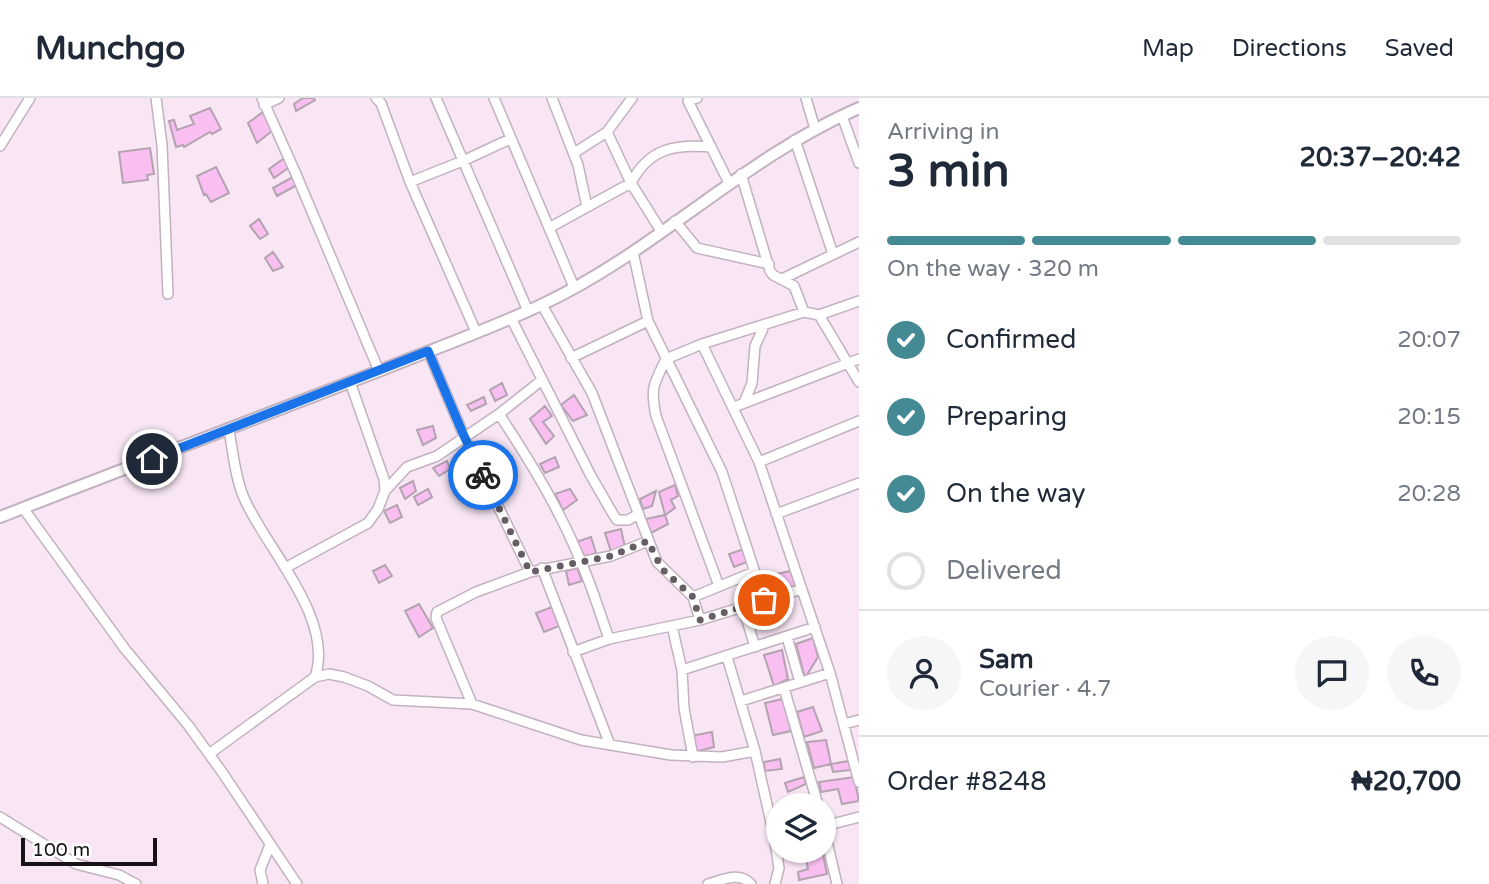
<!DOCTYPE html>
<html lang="en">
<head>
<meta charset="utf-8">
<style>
	body { margin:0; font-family:"Varela Round",sans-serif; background:#f6f6f7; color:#1f2937; height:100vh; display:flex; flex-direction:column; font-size:26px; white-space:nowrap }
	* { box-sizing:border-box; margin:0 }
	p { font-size:23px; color:#747a83 }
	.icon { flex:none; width:38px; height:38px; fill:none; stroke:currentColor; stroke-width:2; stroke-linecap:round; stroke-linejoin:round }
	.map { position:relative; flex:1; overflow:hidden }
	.details { display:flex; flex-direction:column; background:#fff; width:630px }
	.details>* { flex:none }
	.tools { position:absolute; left:766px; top:695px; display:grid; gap:14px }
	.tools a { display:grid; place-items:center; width:70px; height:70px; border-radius:50%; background:#fff; box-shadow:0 2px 5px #0004; font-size:35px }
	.scale { position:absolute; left:21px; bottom:18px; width:136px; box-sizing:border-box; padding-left:7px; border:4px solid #191318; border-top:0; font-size:19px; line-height:24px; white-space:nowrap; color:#191318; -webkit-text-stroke:5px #fff; paint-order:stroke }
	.pin { position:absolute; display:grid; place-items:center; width:60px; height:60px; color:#fff; margin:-30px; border:4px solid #fff; border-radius:50%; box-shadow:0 2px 7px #0007 }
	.courier { position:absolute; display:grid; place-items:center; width:70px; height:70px; margin:-35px; border:5px solid #1a73e8; border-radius:50%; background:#fff; color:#222; box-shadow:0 2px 9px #0007 }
	.overview em { font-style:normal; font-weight:700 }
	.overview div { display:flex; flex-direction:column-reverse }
	.overview { display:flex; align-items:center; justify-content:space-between; height:119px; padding:0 28px }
	h1 { font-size:46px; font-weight:700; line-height:52px }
	.bar { display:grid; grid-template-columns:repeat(4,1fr); gap:10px 7px; align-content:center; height:84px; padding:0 28px }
	.bar i { height:9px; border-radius:5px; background:#e0e1e3 }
	.bar .active { background:#448a94 }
	.bar p { grid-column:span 4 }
	.line { display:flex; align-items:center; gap:18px; padding:0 28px; border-top:2px solid #e0e1e3 }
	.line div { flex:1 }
	.round { display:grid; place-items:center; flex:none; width:74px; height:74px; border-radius:37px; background:#f6f6f7 }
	ol { padding:0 28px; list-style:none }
	li { display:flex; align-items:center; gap:21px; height:77px }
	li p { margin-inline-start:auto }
	li .icon { padding:7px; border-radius:50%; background:#448a94; color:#fff; stroke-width:4 }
	li:last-child { color:#747a83 }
	li i { width:38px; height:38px; border:4px solid #e0e1e3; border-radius:50% }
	header { display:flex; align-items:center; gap:42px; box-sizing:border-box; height:98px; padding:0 35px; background:#fff; border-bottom:2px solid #e0e1e3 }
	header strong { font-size:33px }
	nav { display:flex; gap:38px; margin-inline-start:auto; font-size:24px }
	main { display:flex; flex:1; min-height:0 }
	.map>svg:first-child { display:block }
</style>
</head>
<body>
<header>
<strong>Munchgo</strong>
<nav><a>Map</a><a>Directions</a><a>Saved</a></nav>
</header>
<main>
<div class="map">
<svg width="859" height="786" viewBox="0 0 859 786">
	<rect width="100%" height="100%" fill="#f8e6f5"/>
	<!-- building -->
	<path fill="#f9bff1" stroke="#b3a2b0" stroke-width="2" d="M303,0H314L315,2L296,13L294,6Z
		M210,10L221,31L212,36L210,34L184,49L183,47L176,49L169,23L174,22L177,32L194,26L190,18Z
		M263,14L273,32L257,45L248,25Z
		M150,50L154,76L147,77L148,82L123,85L119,54Z
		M286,59L291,68L274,80L269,71Z
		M216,69L229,95L211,104L206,96L204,97L197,78Z
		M293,79L297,87L277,98L273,90Z
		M259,121L268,136L260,141L250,128Z
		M273,154L283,169L273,173L265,160Z
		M502,285L507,297L495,303L490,292Z
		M574,297L587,317L573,323L561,307Z
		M484,299L486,306L471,313L467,307Z
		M545,308L552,318L543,324L554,338L546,346L530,321Z
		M433,328L436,340L423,347L417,332Z
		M555,359L559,369L545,375L540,366Z
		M447,363L450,371L439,378L433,370Z
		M413,383L416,393L405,401L400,390Z
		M675,387L678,398L671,402L675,410L665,417L659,394Z
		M428,391L432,399L418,407L414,399Z
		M570,391L577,402L563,412L555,396Z
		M656,393L652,408L643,411L640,401Z
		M397,407L402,419L390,425L384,413Z
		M665,417L668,426L651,435L646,421Z
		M621,431L625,449L611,454L605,435Z
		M591,439L596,455L585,459L576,444Z
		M744,451L747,464L734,469L729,456Z
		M385,467L392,478L379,485L373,473Z
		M577,470L582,483L569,487L566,473Z
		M790,473L797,489L765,498L763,490L769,487L765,479Z
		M419,506L433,530L419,539L405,513Z
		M552,509L559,528L544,534L536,515Z
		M813,540L818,559L805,580L796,546Z
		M782,552L788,581L774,588L764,557Z
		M783,601L791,633L773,637L765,605Z
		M813,609L822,633L804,639L797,614Z
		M712,634L714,649L695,654L691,638Z
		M826,642L831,666L814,670L807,644Z
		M780,661L782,671L765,673L764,664Z
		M849,663L851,672L833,674L831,666Z
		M804,679L806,686L788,694L785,685Z
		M854,679L859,703L842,706L838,691L821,694L819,684Z
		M805,752H822L827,776L799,782L798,774L808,771Z"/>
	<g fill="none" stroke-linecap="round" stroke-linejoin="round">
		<!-- minor casing -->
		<g stroke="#c2b1bf" stroke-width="12">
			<path id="minor" d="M156,0L162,47L168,196
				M262,0L296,76L379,273
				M376,0L381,5L410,84L476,234
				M436,0L528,213
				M494,0L574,189
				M697,0L688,3L729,85
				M806,0L815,31
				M264,7L279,0
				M842,18L859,65
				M607,34L632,0
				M795,42L833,156
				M0,48L30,0
				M574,55L607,34L631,85C649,50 675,46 711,49
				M741,76L770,173L773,177L794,188L804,214
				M410,84L465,62L510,41
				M587,109L631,85L661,133
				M675,123L697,150L769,166
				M549,130L587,109L578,67L552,0
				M633,154L648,223L722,374L764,502
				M782,181L859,144
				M542,207L592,295L657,464L693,499L700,522
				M819,217L859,284
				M511,220L591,378L613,416L617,422H628L639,416
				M702,246L759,364L830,575L859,684
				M428,253L464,338L530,474
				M571,260L648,223
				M744,305L752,285L755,248L765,226
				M734,309L859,261
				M499,316C530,363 560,412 581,464C592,489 600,515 609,541
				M759,364L859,323
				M385,393L407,369L437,358L499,316L542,282
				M23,410L125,551L188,627L222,674L297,786
				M776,416L859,385
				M285,470L368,425L378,411L385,393L384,381L350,284
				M542,470L610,647
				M719,488L656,318C650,289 654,286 666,261L702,246L804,214L819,217L859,203
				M693,499L754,474
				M743,509L755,549
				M672,528L682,572L684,610L693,659
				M787,539L800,584
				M573,554L609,541L700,522L802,491
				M727,559L755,653L774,738L779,770L775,786
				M682,572L815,529
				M315,579L329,576L344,579L368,588L393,602L472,606L581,642L671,657L722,659L755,653
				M784,590L818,707
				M741,603L830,575
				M472,606L436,520L437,514L476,494L530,474L611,458L648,443
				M844,626L859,622
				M209,656L315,579C335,520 266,451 244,400C235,379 233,354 229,332
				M0,719L76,766L119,777L136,786
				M824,728L859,719
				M824,731L837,786
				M263,786L260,772L270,747
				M708,786C723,782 739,773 751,786"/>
		</g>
		<!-- tertiary casing -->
		<g stroke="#c2b1bf" stroke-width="14">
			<path id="tertiary" d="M0,419C128,369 257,321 384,271C436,250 490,231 541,207C655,154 743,60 859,10"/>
		</g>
		<!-- minor -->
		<use href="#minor" stroke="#fff" stroke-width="9"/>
		<!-- tertiary -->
		<use href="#tertiary" stroke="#fff" stroke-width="10"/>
	</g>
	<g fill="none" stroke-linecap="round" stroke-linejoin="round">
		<!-- done -->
		<path stroke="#675d65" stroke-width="7" stroke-dasharray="0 12.6" d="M483,377L530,474L611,458L648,443L662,471L693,499L700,522L764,502"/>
		<!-- route -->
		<path stroke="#1a73e8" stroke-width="9" d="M152,361L428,253L464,338L483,377"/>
	</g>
</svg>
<div class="tools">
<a><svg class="icon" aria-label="layers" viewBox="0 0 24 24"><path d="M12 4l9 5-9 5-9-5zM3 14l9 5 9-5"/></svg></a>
</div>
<div class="scale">100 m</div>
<div class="pin" style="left:764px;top:502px;background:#ea580c"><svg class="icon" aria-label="bag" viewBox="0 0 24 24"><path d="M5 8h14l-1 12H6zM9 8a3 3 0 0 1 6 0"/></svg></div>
<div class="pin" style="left:152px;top:361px;background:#1f2937"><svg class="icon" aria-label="home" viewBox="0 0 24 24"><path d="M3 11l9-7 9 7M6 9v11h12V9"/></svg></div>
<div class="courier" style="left:483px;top:377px"><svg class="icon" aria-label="bike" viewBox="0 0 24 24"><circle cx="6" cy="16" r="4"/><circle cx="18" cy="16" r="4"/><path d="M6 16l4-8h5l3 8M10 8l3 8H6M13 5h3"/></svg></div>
</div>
<section class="details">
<div class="overview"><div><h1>3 min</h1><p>Arriving in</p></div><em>20:37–20:42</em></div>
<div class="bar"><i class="active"></i><i class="active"></i><i class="active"></i><i></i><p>On the way · 320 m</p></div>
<ol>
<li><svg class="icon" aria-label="check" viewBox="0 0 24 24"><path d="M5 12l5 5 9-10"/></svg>Confirmed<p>20:07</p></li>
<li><svg class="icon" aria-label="check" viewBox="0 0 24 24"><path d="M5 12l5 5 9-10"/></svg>Preparing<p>20:15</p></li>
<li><svg class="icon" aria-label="check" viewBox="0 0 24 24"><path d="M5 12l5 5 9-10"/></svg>On the way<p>20:28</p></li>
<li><i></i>Delivered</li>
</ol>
<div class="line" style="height:126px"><a class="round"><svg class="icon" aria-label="person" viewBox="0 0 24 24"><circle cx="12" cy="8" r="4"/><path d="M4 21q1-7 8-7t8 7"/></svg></a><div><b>Sam</b><p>Courier · 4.7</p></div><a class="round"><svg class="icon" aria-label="chat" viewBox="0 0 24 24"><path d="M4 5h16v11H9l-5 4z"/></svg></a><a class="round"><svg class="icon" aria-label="phone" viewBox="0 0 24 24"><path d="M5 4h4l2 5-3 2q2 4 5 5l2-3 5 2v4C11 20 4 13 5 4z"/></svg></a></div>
<div class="line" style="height:91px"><div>Order #8248</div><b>₦20,700</b></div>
</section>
</main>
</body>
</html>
